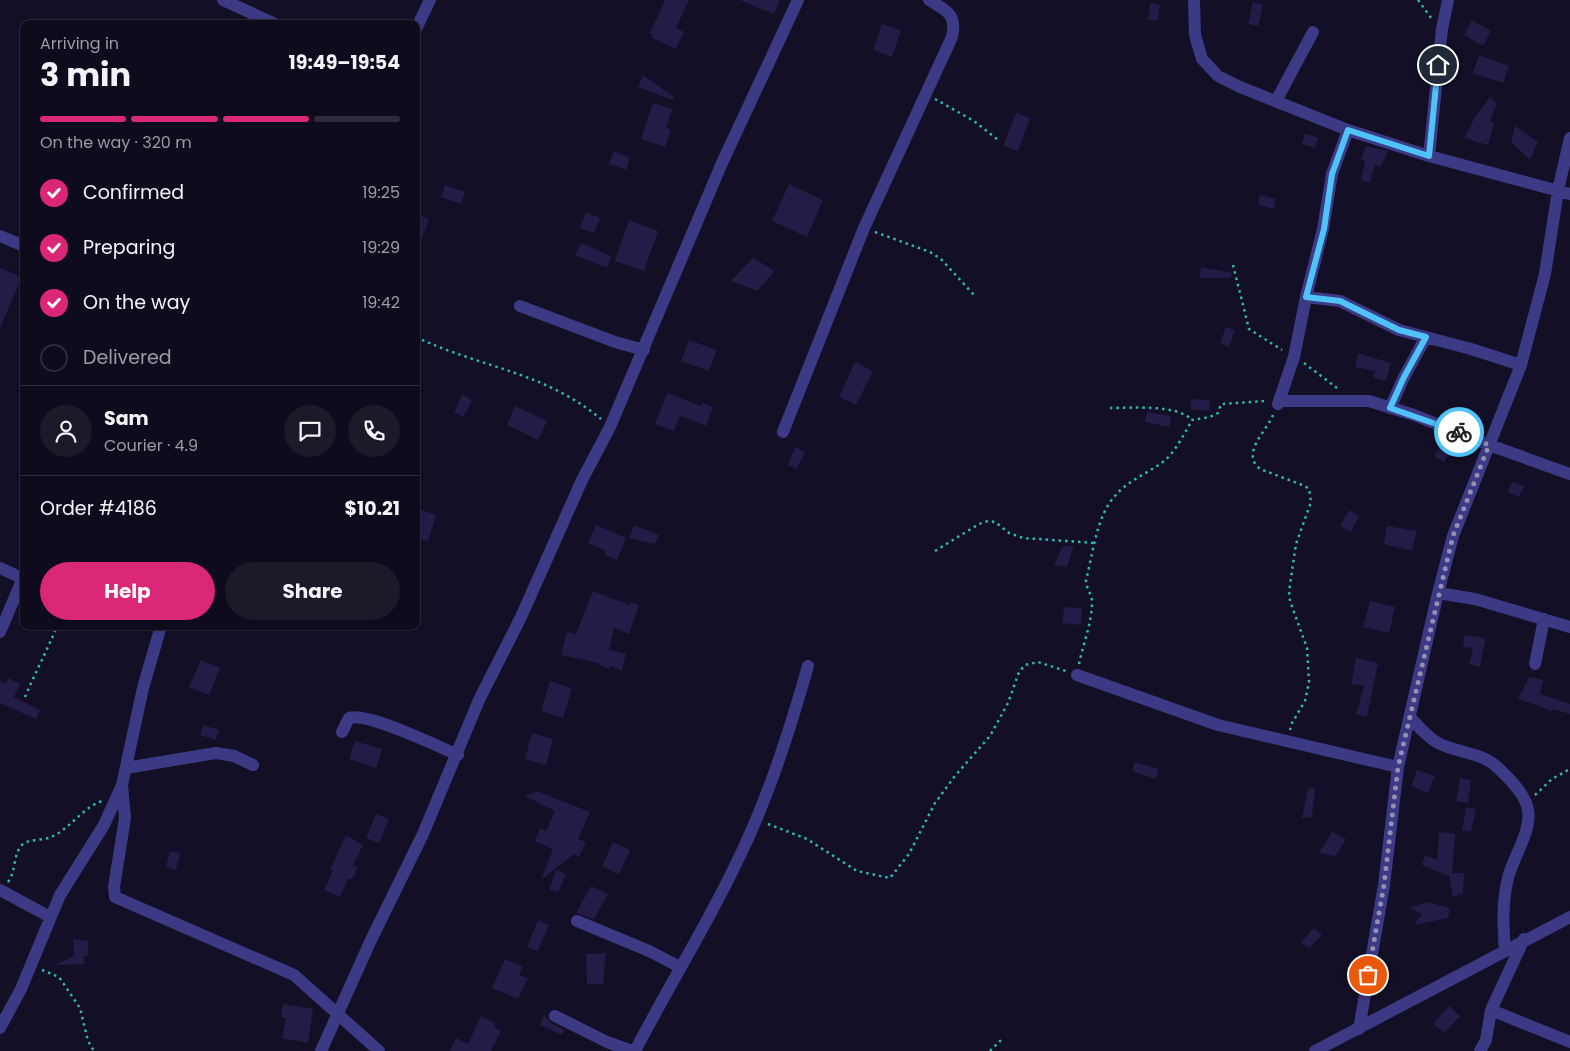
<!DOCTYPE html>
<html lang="en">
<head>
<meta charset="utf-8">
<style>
	body { margin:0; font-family:Poppins,sans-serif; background:#1c1929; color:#f1f3f6; height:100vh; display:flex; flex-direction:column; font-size:19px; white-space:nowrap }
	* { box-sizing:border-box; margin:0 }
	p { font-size:16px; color:#9b9ba3 }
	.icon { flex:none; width:28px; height:28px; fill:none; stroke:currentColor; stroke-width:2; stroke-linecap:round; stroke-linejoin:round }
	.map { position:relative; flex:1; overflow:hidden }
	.details { position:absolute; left:20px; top:20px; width:400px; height:610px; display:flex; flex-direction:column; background:#0e0b1c; border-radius:10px; box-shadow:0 1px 4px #0004,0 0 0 1px #2e2b3b }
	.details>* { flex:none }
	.pin { position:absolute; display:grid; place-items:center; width:42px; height:42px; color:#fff; margin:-21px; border:2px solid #fff; border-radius:50%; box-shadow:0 1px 5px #0007 }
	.courier { position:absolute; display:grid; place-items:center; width:50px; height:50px; margin:-25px; border:4px solid #4fc3f7; border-radius:50%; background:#fff; color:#222; box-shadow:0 1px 6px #0007 }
	.headline em { font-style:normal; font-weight:700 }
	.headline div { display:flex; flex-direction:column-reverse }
	.headline { display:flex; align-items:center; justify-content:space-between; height:85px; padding:0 20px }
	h1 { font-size:32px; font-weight:700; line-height:38px }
	.bar { display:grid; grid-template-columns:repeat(4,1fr); gap:8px 5px; align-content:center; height:60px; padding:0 20px }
	.bar i { height:6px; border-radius:4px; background:#2e2b3b }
	.bar .active { background:#db2777 }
	.bar p { grid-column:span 4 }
	.line { display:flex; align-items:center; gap:12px; padding:0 20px; border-top:1px solid #2e2b3b }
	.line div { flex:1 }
	.round { display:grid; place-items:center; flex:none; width:52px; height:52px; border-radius:26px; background:#1c1929 }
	ol { padding:0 20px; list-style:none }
	li { display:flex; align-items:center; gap:15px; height:55px }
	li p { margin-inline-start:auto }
	li .icon { padding:5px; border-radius:50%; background:#db2777; color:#fff; stroke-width:4 }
	li:last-child { color:#9b9ba3 }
	li i { width:28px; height:28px; border:2px solid #2e2b3b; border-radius:50% }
	.cta { display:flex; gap:10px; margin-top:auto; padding:10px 20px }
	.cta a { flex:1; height:58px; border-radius:30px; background:#db2777; color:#fff; font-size:20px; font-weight:700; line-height:58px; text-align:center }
	.cta a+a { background:#1c1929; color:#f1f3f6 }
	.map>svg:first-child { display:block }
</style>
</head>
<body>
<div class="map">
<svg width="1570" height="1051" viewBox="0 0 1570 1051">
	<rect width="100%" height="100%" fill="#130f26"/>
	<!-- building -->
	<path fill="#241b47" d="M665,0H689L676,28L684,32L676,49L652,38L653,35L650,33Z
		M740,0H780L774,14Z
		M1253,2L1263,5L1258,26L1248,24Z
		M1150,3L1160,5L1158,21L1148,20Z
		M1472,20L1491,31L1483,46L1464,35Z
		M882,24L901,30L892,57L873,50Z
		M1479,55L1509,66L1503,83L1473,73Z
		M643,75L674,97L672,100L638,87Z
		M1490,97L1497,103L1490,121L1494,123L1488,145L1464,138L1475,117Z
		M653,103L672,109L666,128L671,130L665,147L641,139Z
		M1016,113L1030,118L1018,151L1003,146Z
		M1515,126L1538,142L1530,160L1511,142Z
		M1305,133L1319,138L1315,148L1302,144Z
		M1366,146L1388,151L1381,167L1375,165L1370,183L1361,180L1365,161L1361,159Z
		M614,151L630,158L626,170L609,164Z
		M789,184L823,200L807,237L772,221Z
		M445,185L465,192L461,204L441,197Z
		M1260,195L1276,199L1274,209L1258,205Z
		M586,212L600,218L594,233L580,228Z
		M416,214L429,219L417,252L416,251Z
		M629,220L658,231L644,271L615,261Z
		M581,243L611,256L607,268L575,255Z
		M753,258L775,271L757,291L731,281Z
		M1201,267L1232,273L1231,278H1200Z
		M0,268L22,277L0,328Z
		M1226,327L1235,330L1229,347L1220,343Z
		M689,340L717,350L709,371L681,361Z
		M1358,353L1391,363L1386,381L1373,378L1375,371L1355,367Z
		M855,362L873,371L856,405L839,397Z
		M667,393L701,406L702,403L713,407L706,426L680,416L674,431L655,424Z
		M462,395L472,400L463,417L454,412Z
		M1191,399L1210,400L1209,411L1190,409Z
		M515,406L547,421L538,440L507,425Z
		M1147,412L1171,416L1169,427L1145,422Z
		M1445,438L1455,444L1444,462L1434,456Z
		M795,447L805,452L797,469L788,465Z
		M1512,482L1524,486L1519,497L1508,492Z
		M416,508L436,515L428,541L416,538Z
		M1349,510L1359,516L1351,532L1340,526Z
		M596,525L626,538L617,560L605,555L606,551L588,543Z
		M634,525L659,535L655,544L629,538Z
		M1387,526L1417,531L1412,551L1384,544Z
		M1063,546H1074L1067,567L1054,565Z
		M593,591L629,605L630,602L639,605L629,634L614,628L609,650L626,654L622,670L610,666L609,669L599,665V663L561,655L567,632L576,634Z
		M1370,601L1395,607L1389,633L1363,627Z
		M1064,607L1082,608L1081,625L1062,623Z
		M1464,635L1486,638L1480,667L1469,664L1473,648L1463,647Z
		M1356,658L1378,663L1367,717L1356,714L1364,686L1351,684Z
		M201,660L220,668L209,695L189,687Z
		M1529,677L1543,680L1540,694L1570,704V714L1553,709L1552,711L1518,699Z
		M8,678L20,684L14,697L40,710L36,719L0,703V681L6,684Z
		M550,681L572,688L563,718L541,711Z
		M203,725L219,730L216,740L200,735Z
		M532,733L553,739L546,765L525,759Z
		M355,741L382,749L376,768L349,759Z
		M1135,762L1159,769L1156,779L1132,771Z
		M1417,770L1435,776L1428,793L1411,786Z
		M1460,778L1471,780L1468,803L1456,801Z
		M1308,788L1315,789L1312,817L1302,818Z
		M537,791L590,812L578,839L586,842L579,857L574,854L541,880L553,849L535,841L540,828L546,831L555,811L525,796Z
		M1466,807L1476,809L1471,832L1462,830Z
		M376,814L389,819L379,843L366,838Z
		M1332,832L1346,839L1336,856L1319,853Z
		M1439,832L1455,834L1452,873H1464L1463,893L1453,897L1449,876L1422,865L1425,855L1437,860Z
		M346,835L363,845L353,865L358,867L352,879H348L340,897L324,890L333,870L330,869Z
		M613,842L630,850L619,874L602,866Z
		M170,851L180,853L176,870L166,867Z
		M556,870L566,874L558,892L549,890Z
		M591,886L608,894L594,919L576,913Z
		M1427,902L1450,908L1448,918L1414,925L1422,914L1408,908Z
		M538,920L549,925L538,951L527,947Z
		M1314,928L1322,935L1309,949L1301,942Z
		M73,939L88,941V956H84V964L55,965L74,956Z
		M606,953L603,984H587L586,954Z
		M505,959L523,967L519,975L528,978L518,999L492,988Z
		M283,1004L313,1009L308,1043L282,1038L286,1018L281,1017Z
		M1449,1006L1460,1016L1444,1033L1433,1024Z
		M544,1015L551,1023L564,1030L562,1035L540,1025Z
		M481,1016L495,1023L494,1027L501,1031L491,1051H450L456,1038L468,1044Z"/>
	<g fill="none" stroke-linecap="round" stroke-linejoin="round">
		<!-- path -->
		<path stroke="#2fb8b0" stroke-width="2.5" stroke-dasharray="2.5 4" stroke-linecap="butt" d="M1418,0L1432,19
			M935,99L974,121L997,139
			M875,232L930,252L941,259L974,295
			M1233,265L1249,329L1282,350
			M416,337C481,368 543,371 601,419
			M1304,363L1337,388
			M1110,408C1132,408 1177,404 1192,420
			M1273,415C1267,431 1240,453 1260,469L1305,486L1309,489L1311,502L1296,544L1289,591L1290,601L1307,648L1309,682L1305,701L1292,723L1290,730
			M935,551L979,524L988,521L995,522L1009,533L1023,538L1095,543
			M1079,664C1083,644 1092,623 1092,602C1092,594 1086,589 1086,580C1093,554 1096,518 1114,497C1128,480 1147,474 1164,461C1176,451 1184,434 1192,420L1210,417L1218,413L1221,404L1266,401
			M25,697C35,673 47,651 57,626
			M1535,795L1552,779L1570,769
			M768,824L807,839L857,871L890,878L909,854L935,803L954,777L990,736L1008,703L1019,672L1025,665L1038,662L1066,671
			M8,882C16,871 13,856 21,846C28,838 43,841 51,837C70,829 82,808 102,801
			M42,970L59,977L80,1008L88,1041L94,1051
			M990,1051L1002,1039"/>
		<!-- minor -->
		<path stroke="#3d3a85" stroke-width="12" d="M223,0L275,24
			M1194,0L1195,35L1202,59L1218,76L1240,87L1348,130L1429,156L1570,194
			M416,29L430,0
			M1276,101L1313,32
			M1429,156L1442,29L1448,0
			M0,236L24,246
			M1306,297L1323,229L1332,174L1348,130
			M520,306L615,342L644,350
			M1279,401H1369L1414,415L1489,445L1570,474
			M1278,404L1294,357L1306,297L1340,301L1399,330L1471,349L1521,365
			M1390,408L1404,377L1426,337
			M783,432L864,228L952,37C957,14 947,11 929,0
			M0,568L24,579
			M1438,593L1475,599L1570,627
			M0,632L23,578
			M1535,664L1544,619
			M1077,675L1218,725L1398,767
			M1410,717C1419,727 1427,737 1438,743C1457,753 1481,752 1497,767C1508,777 1526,795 1528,810C1532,830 1513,858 1508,878C1502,902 1503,925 1505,950
			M342,732L349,718C368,712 437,746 458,755
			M126,768L216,753L234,756L253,765
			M122,785L125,818L114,887L115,897L294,975L379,1051
			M0,890L50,917
			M577,921L649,951L680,967
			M1491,1010L1570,1042
			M555,1016L607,1042L632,1051
			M0,1028L21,989L60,895L104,825L122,785L143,688L161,626
			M1359,1029L1384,885L1398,767L1438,593L1453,536L1521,365L1545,274L1558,190L1570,138
			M321,1051L371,940L423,834L479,700L521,617L582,480L610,427L722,163L798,0
			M635,1051C667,989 704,930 734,868C767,802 788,736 808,666
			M1315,1051L1570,917
			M1480,1051L1486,1040L1491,1010L1524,939"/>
	</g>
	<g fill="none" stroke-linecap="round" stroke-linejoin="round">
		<!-- done -->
		<path stroke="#948fb3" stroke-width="5" stroke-dasharray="0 9" d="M1368,975L1384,885L1398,767L1453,536L1489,445L1459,432"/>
		<!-- route -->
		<path stroke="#4fc3f7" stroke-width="6" d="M1438,65L1429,156L1348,130L1332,174L1324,229L1306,297L1340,301L1399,330L1426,337L1404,377L1390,408L1459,432"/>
	</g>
</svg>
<div class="pin" style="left:1368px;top:975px;background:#ea580c"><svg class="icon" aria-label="bag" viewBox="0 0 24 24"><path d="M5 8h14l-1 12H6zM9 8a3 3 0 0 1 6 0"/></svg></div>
<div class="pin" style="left:1438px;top:65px;background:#1f2937"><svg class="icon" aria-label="home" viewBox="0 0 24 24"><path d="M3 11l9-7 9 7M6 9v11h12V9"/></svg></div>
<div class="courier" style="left:1459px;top:432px"><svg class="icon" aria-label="bike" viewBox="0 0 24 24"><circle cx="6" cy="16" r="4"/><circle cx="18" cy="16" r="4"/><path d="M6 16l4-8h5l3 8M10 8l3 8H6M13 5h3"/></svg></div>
<section class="details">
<div class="headline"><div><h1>3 min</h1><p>Arriving in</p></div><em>19:49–19:54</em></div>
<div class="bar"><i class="active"></i><i class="active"></i><i class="active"></i><i></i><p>On the way · 320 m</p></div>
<ol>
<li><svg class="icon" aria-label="check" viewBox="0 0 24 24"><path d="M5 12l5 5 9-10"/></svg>Confirmed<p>19:25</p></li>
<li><svg class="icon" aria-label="check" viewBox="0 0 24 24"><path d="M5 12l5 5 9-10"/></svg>Preparing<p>19:29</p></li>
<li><svg class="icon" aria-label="check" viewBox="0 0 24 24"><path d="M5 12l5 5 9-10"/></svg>On the way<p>19:42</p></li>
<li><i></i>Delivered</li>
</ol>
<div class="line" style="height:90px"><a class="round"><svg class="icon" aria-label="person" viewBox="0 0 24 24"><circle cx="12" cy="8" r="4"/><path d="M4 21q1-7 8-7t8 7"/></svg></a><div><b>Sam</b><p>Courier · 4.9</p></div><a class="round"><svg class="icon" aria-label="chat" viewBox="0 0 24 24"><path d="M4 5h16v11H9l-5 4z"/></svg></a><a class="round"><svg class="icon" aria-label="phone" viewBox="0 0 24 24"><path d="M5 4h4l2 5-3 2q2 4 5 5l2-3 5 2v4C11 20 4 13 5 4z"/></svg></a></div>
<div class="line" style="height:65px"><div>Order #4186</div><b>$10.21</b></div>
<div class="cta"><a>Help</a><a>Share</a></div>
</section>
</div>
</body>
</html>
